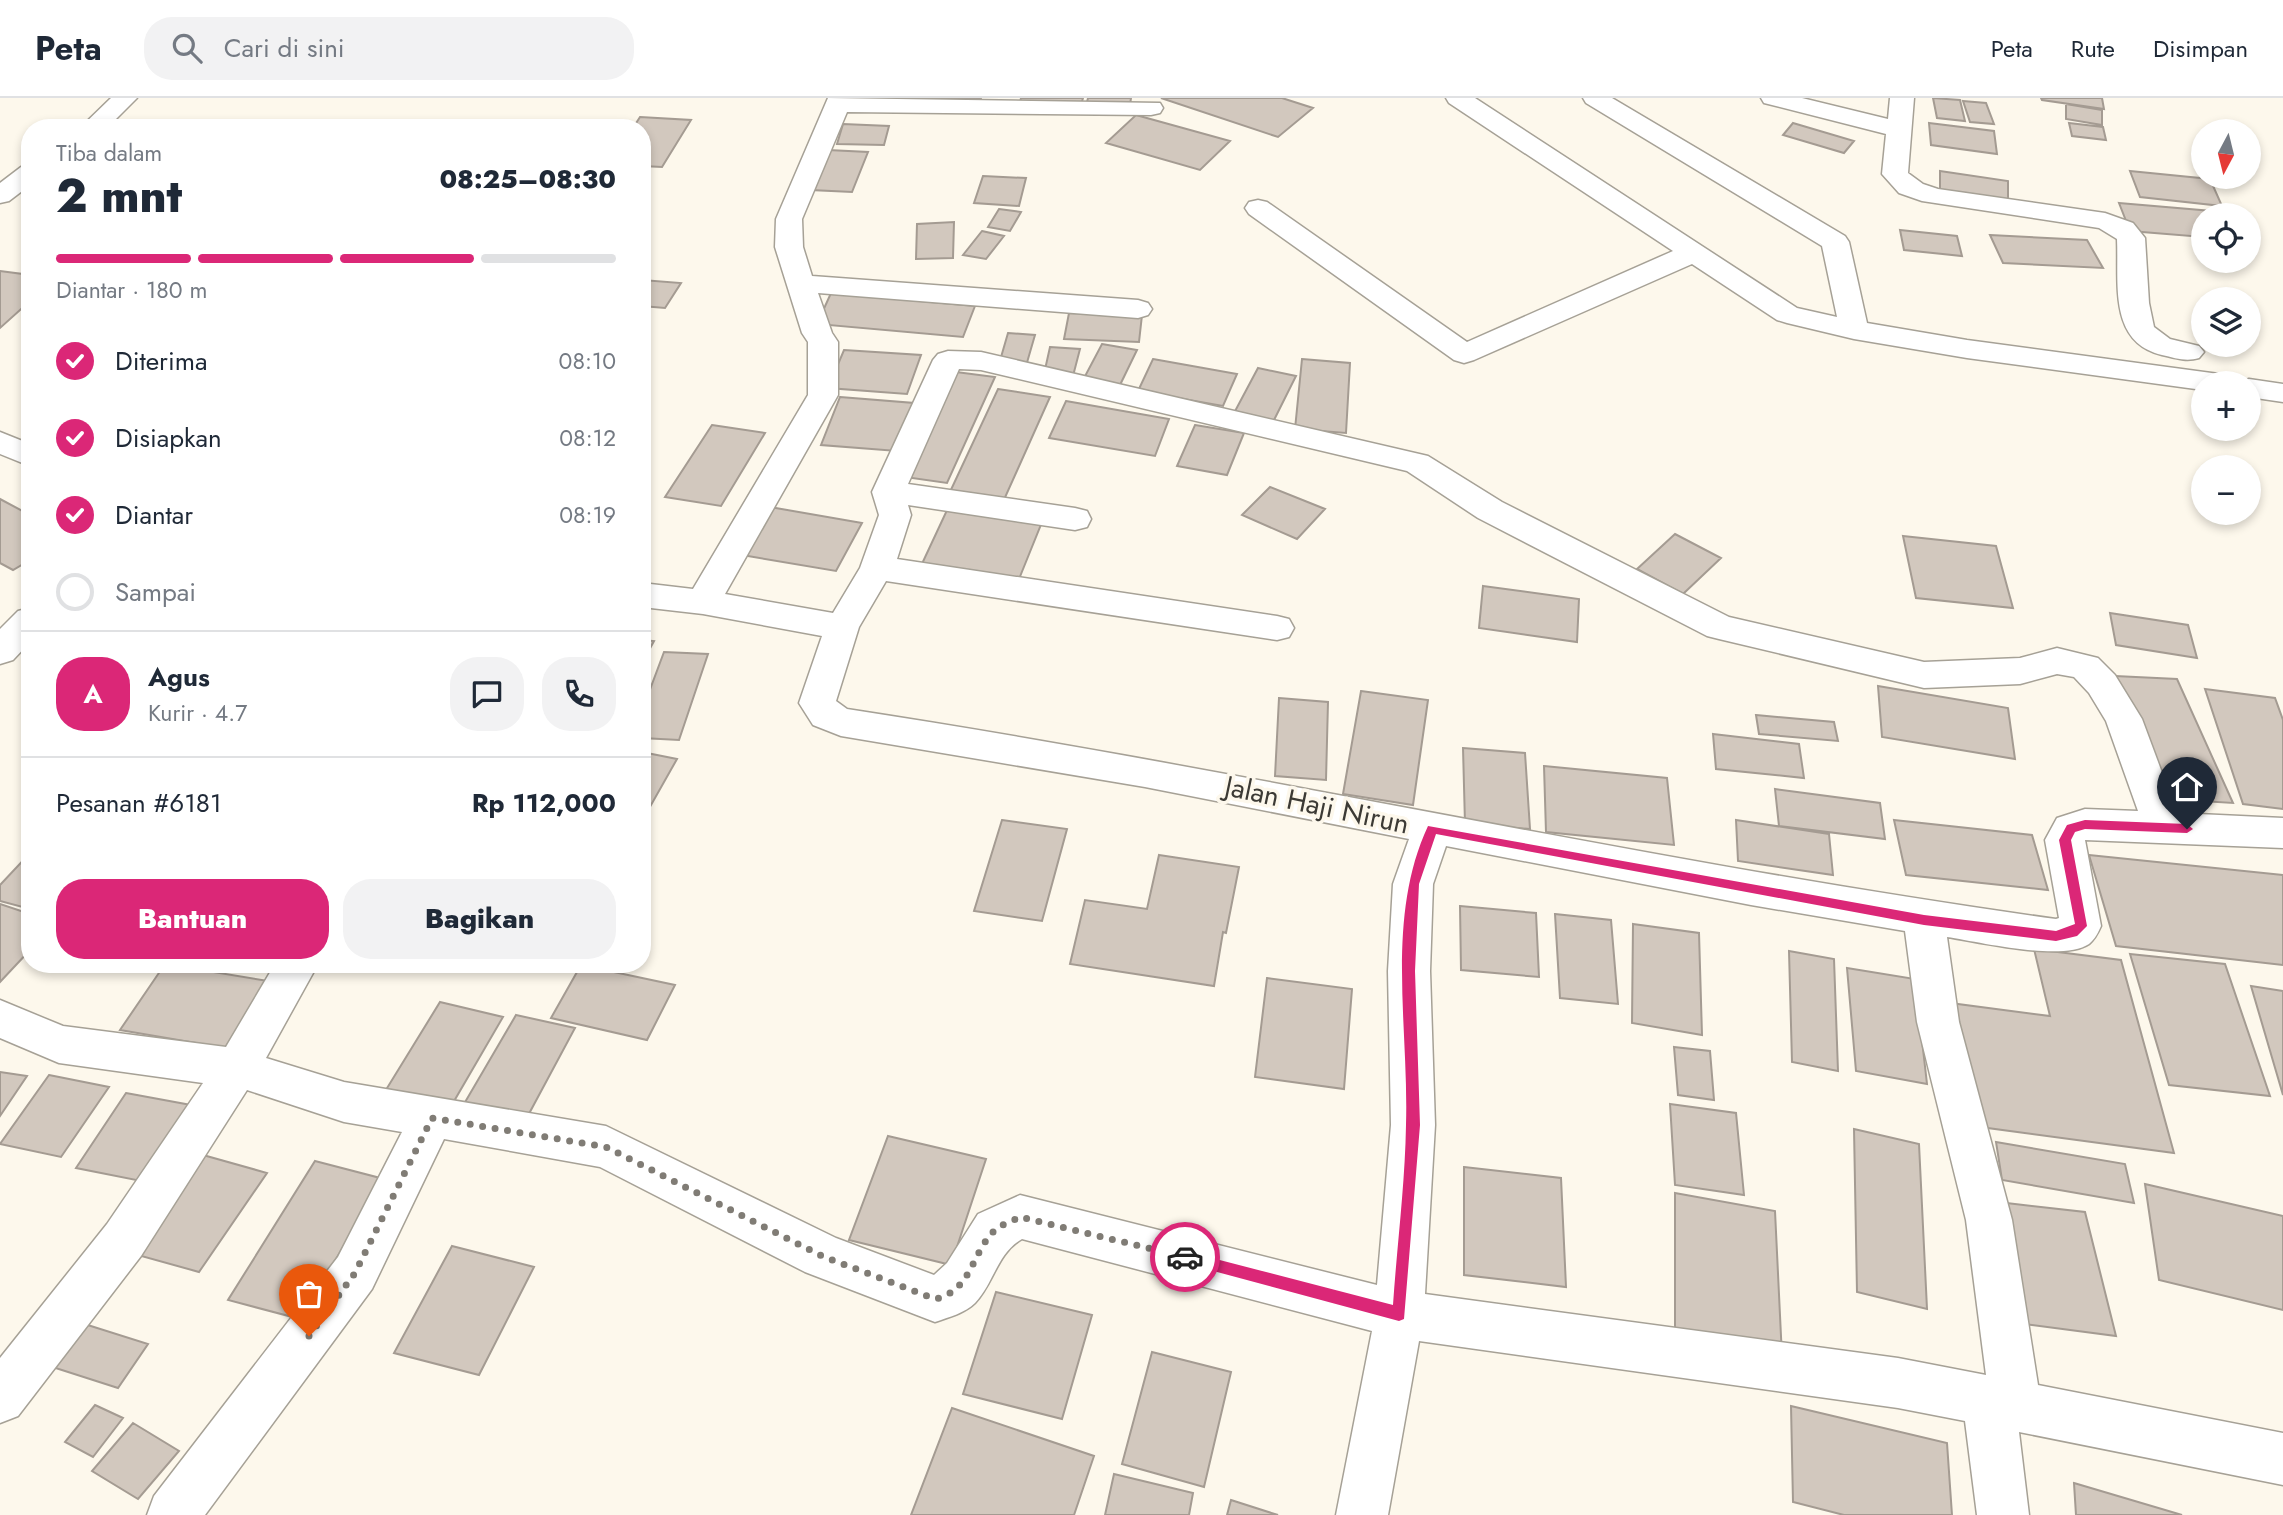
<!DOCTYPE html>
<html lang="id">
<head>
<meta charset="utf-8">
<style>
	body { margin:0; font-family:Jost,sans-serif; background:#f2f2f3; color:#1f2937; height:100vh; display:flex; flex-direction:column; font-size:26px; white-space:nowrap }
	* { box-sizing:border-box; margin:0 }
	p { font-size:23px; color:#747a83 }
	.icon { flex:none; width:38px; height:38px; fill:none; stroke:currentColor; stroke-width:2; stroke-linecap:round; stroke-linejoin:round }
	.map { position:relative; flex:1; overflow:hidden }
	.sheet { position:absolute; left:21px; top:21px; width:630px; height:854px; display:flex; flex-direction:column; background:#fff; border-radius:28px; box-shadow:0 4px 10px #0003 }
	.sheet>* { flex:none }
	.needle { width:46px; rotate:187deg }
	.fabs { position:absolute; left:2191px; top:21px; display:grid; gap:14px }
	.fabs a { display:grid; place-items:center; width:70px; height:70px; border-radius:50%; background:#fff; box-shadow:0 4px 10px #0003; font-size:35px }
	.pin { position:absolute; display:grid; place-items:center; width:60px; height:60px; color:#fff; margin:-72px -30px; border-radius:50% 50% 50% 0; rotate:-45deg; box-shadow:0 0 7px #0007 }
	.pin .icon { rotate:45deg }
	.courier { position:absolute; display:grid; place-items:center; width:70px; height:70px; margin:-35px; border:5px solid #db2777; border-radius:50%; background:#fff; color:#222; box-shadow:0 2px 9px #0007 }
	.head em { font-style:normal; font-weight:800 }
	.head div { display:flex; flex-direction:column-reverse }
	.head { display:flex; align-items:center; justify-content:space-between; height:119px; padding:0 35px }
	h1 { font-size:46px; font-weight:800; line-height:52px }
	.bar { display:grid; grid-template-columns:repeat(4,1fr); gap:10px 7px; align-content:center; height:84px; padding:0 35px }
	.bar i { height:9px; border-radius:5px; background:#e0e1e3 }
	.bar .on { background:#db2777 }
	.bar p { grid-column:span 4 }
	.line { display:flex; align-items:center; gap:18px; padding:0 35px; border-top:2px solid #e0e1e3 }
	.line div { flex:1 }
	.round { display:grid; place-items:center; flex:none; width:74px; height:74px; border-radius:28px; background:#f2f2f3 }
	ol { padding:0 35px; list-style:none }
	li { display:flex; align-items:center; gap:21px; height:77px }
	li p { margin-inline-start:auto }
	li .icon { padding:7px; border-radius:50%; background:#db2777; color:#fff; stroke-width:4 }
	li:last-child { color:#747a83 }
	li i { width:38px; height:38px; border:4px solid #e0e1e3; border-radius:50% }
	.button { display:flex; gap:14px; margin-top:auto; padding:14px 35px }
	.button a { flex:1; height:80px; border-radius:28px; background:#db2777; color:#fff; font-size:28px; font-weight:800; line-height:80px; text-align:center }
	.button a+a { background:#f2f2f3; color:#1f2937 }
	header { display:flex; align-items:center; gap:42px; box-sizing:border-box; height:98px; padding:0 35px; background:#fff; border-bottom:2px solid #e0e1e3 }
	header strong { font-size:33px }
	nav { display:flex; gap:38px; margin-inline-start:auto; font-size:24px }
	.search { width:490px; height:63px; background:#f2f2f3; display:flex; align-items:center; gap:18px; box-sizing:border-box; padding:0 24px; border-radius:28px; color:#747a83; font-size:26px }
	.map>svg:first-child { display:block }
</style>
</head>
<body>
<header>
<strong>Peta</strong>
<div class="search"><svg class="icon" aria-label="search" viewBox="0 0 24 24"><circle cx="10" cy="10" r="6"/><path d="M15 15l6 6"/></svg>Cari di sini</div>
<nav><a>Peta</a><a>Rute</a><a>Disimpan</a></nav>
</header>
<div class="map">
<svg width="2283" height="1417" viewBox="0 0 2283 1417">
	<rect width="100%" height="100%" fill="#fdf8ec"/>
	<!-- building -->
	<path fill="#d2c8be" stroke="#a49b92" stroke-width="2" d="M920,0H981L979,5Z
		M1021,0H1083L1081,7L1020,4Z
		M1088,0H1131L1130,7L1087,4Z
		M1161,0H1282L1313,10L1278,39Z
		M1933,0L1960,2L1965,23L1937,20Z
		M2041,0H2102L2104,11L2042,2Z
		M1963,3L1986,5L1994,26L1970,24Z
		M2066,6L2102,12V27L2066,21Z
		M1136,17L1230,43L1200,72L1106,45Z
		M640,19L691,22L662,69L642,68V30H633Z
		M1793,25L1854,43L1844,55L1783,37Z
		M1929,25L1994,33L1997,56L1931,47Z
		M2069,25L2103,29L2106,42L2072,38Z
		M843,26L889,28L884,47L837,46Z
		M828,52L868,54L852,94L811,92Z
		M1940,73L2008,83V105L1940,94Z
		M2130,73L2210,81L2222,108L2140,99Z
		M983,78L1026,80L1019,108L974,105Z
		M2119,105L2224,114L2226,117H2203V139L2130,133Z
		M999,111L1021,114L1010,133L988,129Z
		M954,124L953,160L916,161L917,126Z
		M1900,132L1957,138L1962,158L1904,152Z
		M982,133L1004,138L986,161L963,157Z
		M1990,137L2087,142L2103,170L2003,165Z
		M0,173L30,177V203L0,230Z
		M642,182L681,185L665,210L642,208Z
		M831,195L975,208L963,239L817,226Z
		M1069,215L1142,217L1139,244L1064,241Z
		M1008,235L1035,237L1026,268L999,266Z
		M1102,246L1137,252L1119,289L1083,282Z
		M1050,249L1080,251L1073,278L1044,276Z
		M844,252L921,257L907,296L828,290Z
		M1153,261L1237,276L1223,308L1138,293Z
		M1302,261L1350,265L1346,335L1295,331Z
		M1258,270L1296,278L1273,324L1234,315Z
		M956,274L995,279L947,385L905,379Z
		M998,291L1050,299L1003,404L949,396Z
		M840,299L914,305L897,353L821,347Z
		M1066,303L1169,321L1155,358L1049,340Z
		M712,327L765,335L721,408L665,399Z
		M1195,327L1244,335L1227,377L1177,368Z
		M1270,389L1325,411L1297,441L1242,417Z
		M0,401L30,417V462L13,472L0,465Z
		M770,409L862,425L836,473L742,457Z
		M948,410L1042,424L1017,486L920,470Z
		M1675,436L1721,460L1683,496L1637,471Z
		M1903,438L1996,448L2013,510L1916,500Z
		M1483,488L1579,501L1577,544L1479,530Z
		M2110,515L2188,527L2197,560L2116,547Z
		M642,542L654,543L642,565Z
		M664,554L708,556L679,642L642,640V613Z
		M2115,578L2177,581L2233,705L2168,701Z
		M1878,588L2008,610L2015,661L1882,639Z
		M2205,591L2275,600L2283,622V711L2243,706Z
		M1361,593L1428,602L1413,707L1343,696Z
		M1279,600L1328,604L1326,682L1275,678Z
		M1756,617L1834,624L1838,643L1759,636Z
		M1713,636L1799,646L1804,680L1716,671Z
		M1463,650L1525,655L1530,731L1465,726Z
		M642,654L677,661L642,723Z
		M1544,668L1667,680L1674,747L1546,734Z
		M1775,691L1880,705L1885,741L1779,728Z
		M1002,722L1067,731L1042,823L974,813Z
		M1736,722L1829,736L1833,777L1738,763Z
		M1894,722L2032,737L2048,792L1906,777Z
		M30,755V811L0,803V787Z
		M1159,757L1239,769L1226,835L1223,834L1214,888L1070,866L1085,802L1147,811Z
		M2089,757L2283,777V867L2116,848Z
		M0,806L30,816V852L0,884Z
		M1460,808L1536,815L1539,879L1461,872Z
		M1555,816L1611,822L1618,906L1560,900Z
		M1633,826L1699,835L1702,937L1632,925Z
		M2034,851L2121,862L2174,1055L1973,1028L1950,905L2050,918Z
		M1789,853L1834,861L1838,973L1792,964Z
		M2130,856L2225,866L2270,998L2169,987Z
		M91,866H148L143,874Z
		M165,866L268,883L225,950L120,932Z
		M581,867L675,887L647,942L551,920Z
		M1847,870L1915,881L1927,986L1856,973Z
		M1267,880L1352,891L1344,991L1255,979Z
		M2251,888L2283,893V997Z
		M440,904L503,919L450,1010L384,995Z
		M516,917L575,930L524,1025L461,1011Z
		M1674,949L1710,953L1714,1002L1678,997Z
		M0,974L27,978L0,1018Z
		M49,977L109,989L61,1059L0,1046Z
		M126,995L191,1007L141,1083L76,1070Z
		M1670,1006L1736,1015L1744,1097L1675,1087Z
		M1854,1031L1919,1046L1927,1211L1857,1194Z
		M888,1038L986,1061L951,1167L849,1142Z
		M1996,1044L2125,1066L2134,1105L2002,1082Z
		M203,1057L267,1075L199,1174L134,1156Z
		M315,1063L384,1081L300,1221L228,1202Z
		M1464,1069L1561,1080L1566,1189L1464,1177Z
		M2145,1086L2283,1118V1212L2159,1182Z
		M1675,1095L1775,1113L1782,1259L1675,1237Z
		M1998,1104L2085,1114L2116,1238L2024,1226Z
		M452,1148L534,1169L479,1277L394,1255Z
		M996,1194L1092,1217L1062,1321L963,1296Z
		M75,1223L148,1246L118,1290L43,1266Z
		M1152,1254L1231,1274L1204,1389L1122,1366Z
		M95,1307L123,1320L93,1359L65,1344Z
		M1791,1308L1947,1345L1952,1417H1844L1793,1404Z
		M952,1310L1094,1358L1074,1417H911Z
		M133,1325L179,1353L138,1401L92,1373Z
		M1114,1376L1193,1395L1189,1417H1105Z
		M2074,1385L2182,1417H2076Z
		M1231,1402L1278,1417H1227Z"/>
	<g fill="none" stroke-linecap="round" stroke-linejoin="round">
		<!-- minor casing -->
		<g stroke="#a6a196" stroke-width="3">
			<path id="minor" d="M111,0H137L107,30H80Z
				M828,0L1160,5L1163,10L1160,15L1151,17L847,14L802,121L803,149L812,178L1138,202L1148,205L1152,211L1148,217L1138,220L818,195L832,235L838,244V297L725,496L833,515L860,470L879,417L872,394L933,262L938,256L948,253L981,254L1428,358L1502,404L1729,519L1924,564L2020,560L2057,550L2098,560L2115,577L2142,621L2177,715L2283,720V750L2085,742L2101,828C2098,835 2095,841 2089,846C2062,864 1980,844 1947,839L1959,924L2012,1122L2038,1287L2283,1335V1387L2019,1334L2029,1417H1977L1965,1323L1898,1310L1419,1243L1388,1417H1336L1372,1233L1022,1141C997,1155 994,1185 975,1205C965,1215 949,1219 935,1224L805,1174L600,1069L444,1041L372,1191L205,1417H147L154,1398L338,1159L402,1034L344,1024L247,992L141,1158L18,1318L0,1325V1260L107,1126L203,985L59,965L0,940V902L63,928L226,949L275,866H318L266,960L344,984L606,1028L836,1140L934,1177L947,1165L978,1116L1020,1097L1377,1187L1391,1027L1388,873L1393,786L1409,741L1145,689L841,638L813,627L799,605L822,538L703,516L642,509V485L693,491L808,297V244L802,235L775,149L776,121ZM959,271L981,272L1407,373L1478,420L1707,538L1719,541L1924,590L2020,586L2057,576L2074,579L2089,595L2106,623L2138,713L2085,711L2057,720L2045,742L2059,820L2056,821C1651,765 1252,673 847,611L836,603L859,529L886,483L1277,542L1289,539L1294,530L1289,521L1277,518L897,461L911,417L908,407L1075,432L1087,429L1091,421L1087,413L1075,410L908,386ZM1446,748L1751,807L1905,833L1917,924L1966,1122L1986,1277L1898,1260L1425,1196L1435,1027L1430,873L1433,786Z
				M1446,0H1475L1797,210L1837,219L1822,148L1586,5L1583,0H1612L1845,138L1849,144L1867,225L1967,242L2219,276L2230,279L2234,285H2203V292L1967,260L1854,241L1787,225L1777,222L1692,166L1474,262L1464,265L1454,262L1249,116L1245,110L1249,104L1258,102L1267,104L1467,244L1673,153L1449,5Z
				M1761,0H1802L1888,21L1890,0H1914L1908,75L1923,86L1938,91L2105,115L2133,125L2145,140L2149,205L2154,229L2170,241L2199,248L2204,254L2199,260C2186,264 2175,260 2162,257C2108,244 2119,185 2117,141L2099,130L1922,103L1899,95L1882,76L1886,36L1764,5Z
				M30,67V87L9,103L0,105V85L21,69Z
				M2249,281L2283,286V304L2249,299V285H2237Z
				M0,334L30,346V368L0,356Z
				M30,510V544L13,562L0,566V531L18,513Z"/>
		</g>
		<!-- minor -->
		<use href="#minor" fill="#fff" fill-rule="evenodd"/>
	</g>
	<!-- route -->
	<path fill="#db2777" d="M2085,722L2187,726L2193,731L2187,735L2085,731L2075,734L2071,742L2087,828L2077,838L2056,843L1924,827L1436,736L1419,786L1415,873L1420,1027L1404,1221L1399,1223L1180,1164L1178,1159L1185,1153L1393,1207C1397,1147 1405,1087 1406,1027C1409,929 1385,820 1428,728L1924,817L2056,833L2075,826L2059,742L2067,727Z"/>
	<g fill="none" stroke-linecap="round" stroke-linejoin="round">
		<!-- done -->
		<path stroke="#807c75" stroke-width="7" stroke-dasharray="0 12.6" d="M309,1238L355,1175L432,1020L606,1049L822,1158L935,1201C972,1193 971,1155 995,1132C1002,1126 1012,1123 1020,1119L1185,1159"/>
	</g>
	<g text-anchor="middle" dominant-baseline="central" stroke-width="7" stroke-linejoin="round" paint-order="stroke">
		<!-- street labels -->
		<g font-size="28" fill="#3c3a35" stroke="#fdf8ec">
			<text transform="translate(1317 707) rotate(12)">Jalan Haji Nirun</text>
		</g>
	</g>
</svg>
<div class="fabs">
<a><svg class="needle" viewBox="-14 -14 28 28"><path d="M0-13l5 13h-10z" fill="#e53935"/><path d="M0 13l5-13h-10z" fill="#747a83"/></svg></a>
<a><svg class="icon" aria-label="locate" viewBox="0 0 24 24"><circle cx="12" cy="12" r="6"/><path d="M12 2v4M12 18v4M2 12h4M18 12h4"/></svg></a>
<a><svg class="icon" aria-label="layers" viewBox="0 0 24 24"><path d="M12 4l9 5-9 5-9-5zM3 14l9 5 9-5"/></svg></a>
<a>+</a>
<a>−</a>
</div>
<div class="pin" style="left:309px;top:1238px;background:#ea580c"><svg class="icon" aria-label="bag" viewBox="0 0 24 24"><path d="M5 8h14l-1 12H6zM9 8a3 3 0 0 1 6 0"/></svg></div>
<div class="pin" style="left:2187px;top:731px;background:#1f2937"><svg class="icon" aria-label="home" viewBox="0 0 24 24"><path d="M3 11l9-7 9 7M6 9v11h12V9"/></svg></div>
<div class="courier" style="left:1185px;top:1159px"><svg class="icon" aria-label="car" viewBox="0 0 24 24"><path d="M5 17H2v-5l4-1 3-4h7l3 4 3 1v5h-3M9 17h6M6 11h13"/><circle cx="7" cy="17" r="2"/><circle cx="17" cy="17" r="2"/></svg></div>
<section class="sheet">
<div class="head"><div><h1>2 mnt</h1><p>Tiba dalam</p></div><em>08:25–08:30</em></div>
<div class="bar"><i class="on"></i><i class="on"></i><i class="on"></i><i></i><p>Diantar · 180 m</p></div>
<ol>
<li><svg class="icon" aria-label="check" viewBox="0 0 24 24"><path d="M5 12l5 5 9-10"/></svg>Diterima<p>08:10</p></li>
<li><svg class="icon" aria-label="check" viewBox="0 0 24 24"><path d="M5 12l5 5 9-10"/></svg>Disiapkan<p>08:12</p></li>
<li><svg class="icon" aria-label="check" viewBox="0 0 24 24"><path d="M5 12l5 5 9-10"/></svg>Diantar<p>08:19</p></li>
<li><i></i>Sampai</li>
</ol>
<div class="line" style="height:126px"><b class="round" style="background:#db2777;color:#fff">A</b><div><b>Agus</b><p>Kurir · 4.7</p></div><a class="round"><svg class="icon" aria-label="chat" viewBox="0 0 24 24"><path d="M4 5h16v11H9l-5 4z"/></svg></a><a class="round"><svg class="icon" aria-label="phone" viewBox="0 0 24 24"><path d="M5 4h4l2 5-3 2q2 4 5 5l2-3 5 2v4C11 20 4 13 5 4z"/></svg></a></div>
<div class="line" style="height:91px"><div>Pesanan #6181</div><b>Rp 112,000</b></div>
<div class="button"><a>Bantuan</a><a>Bagikan</a></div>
</section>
</div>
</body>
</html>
